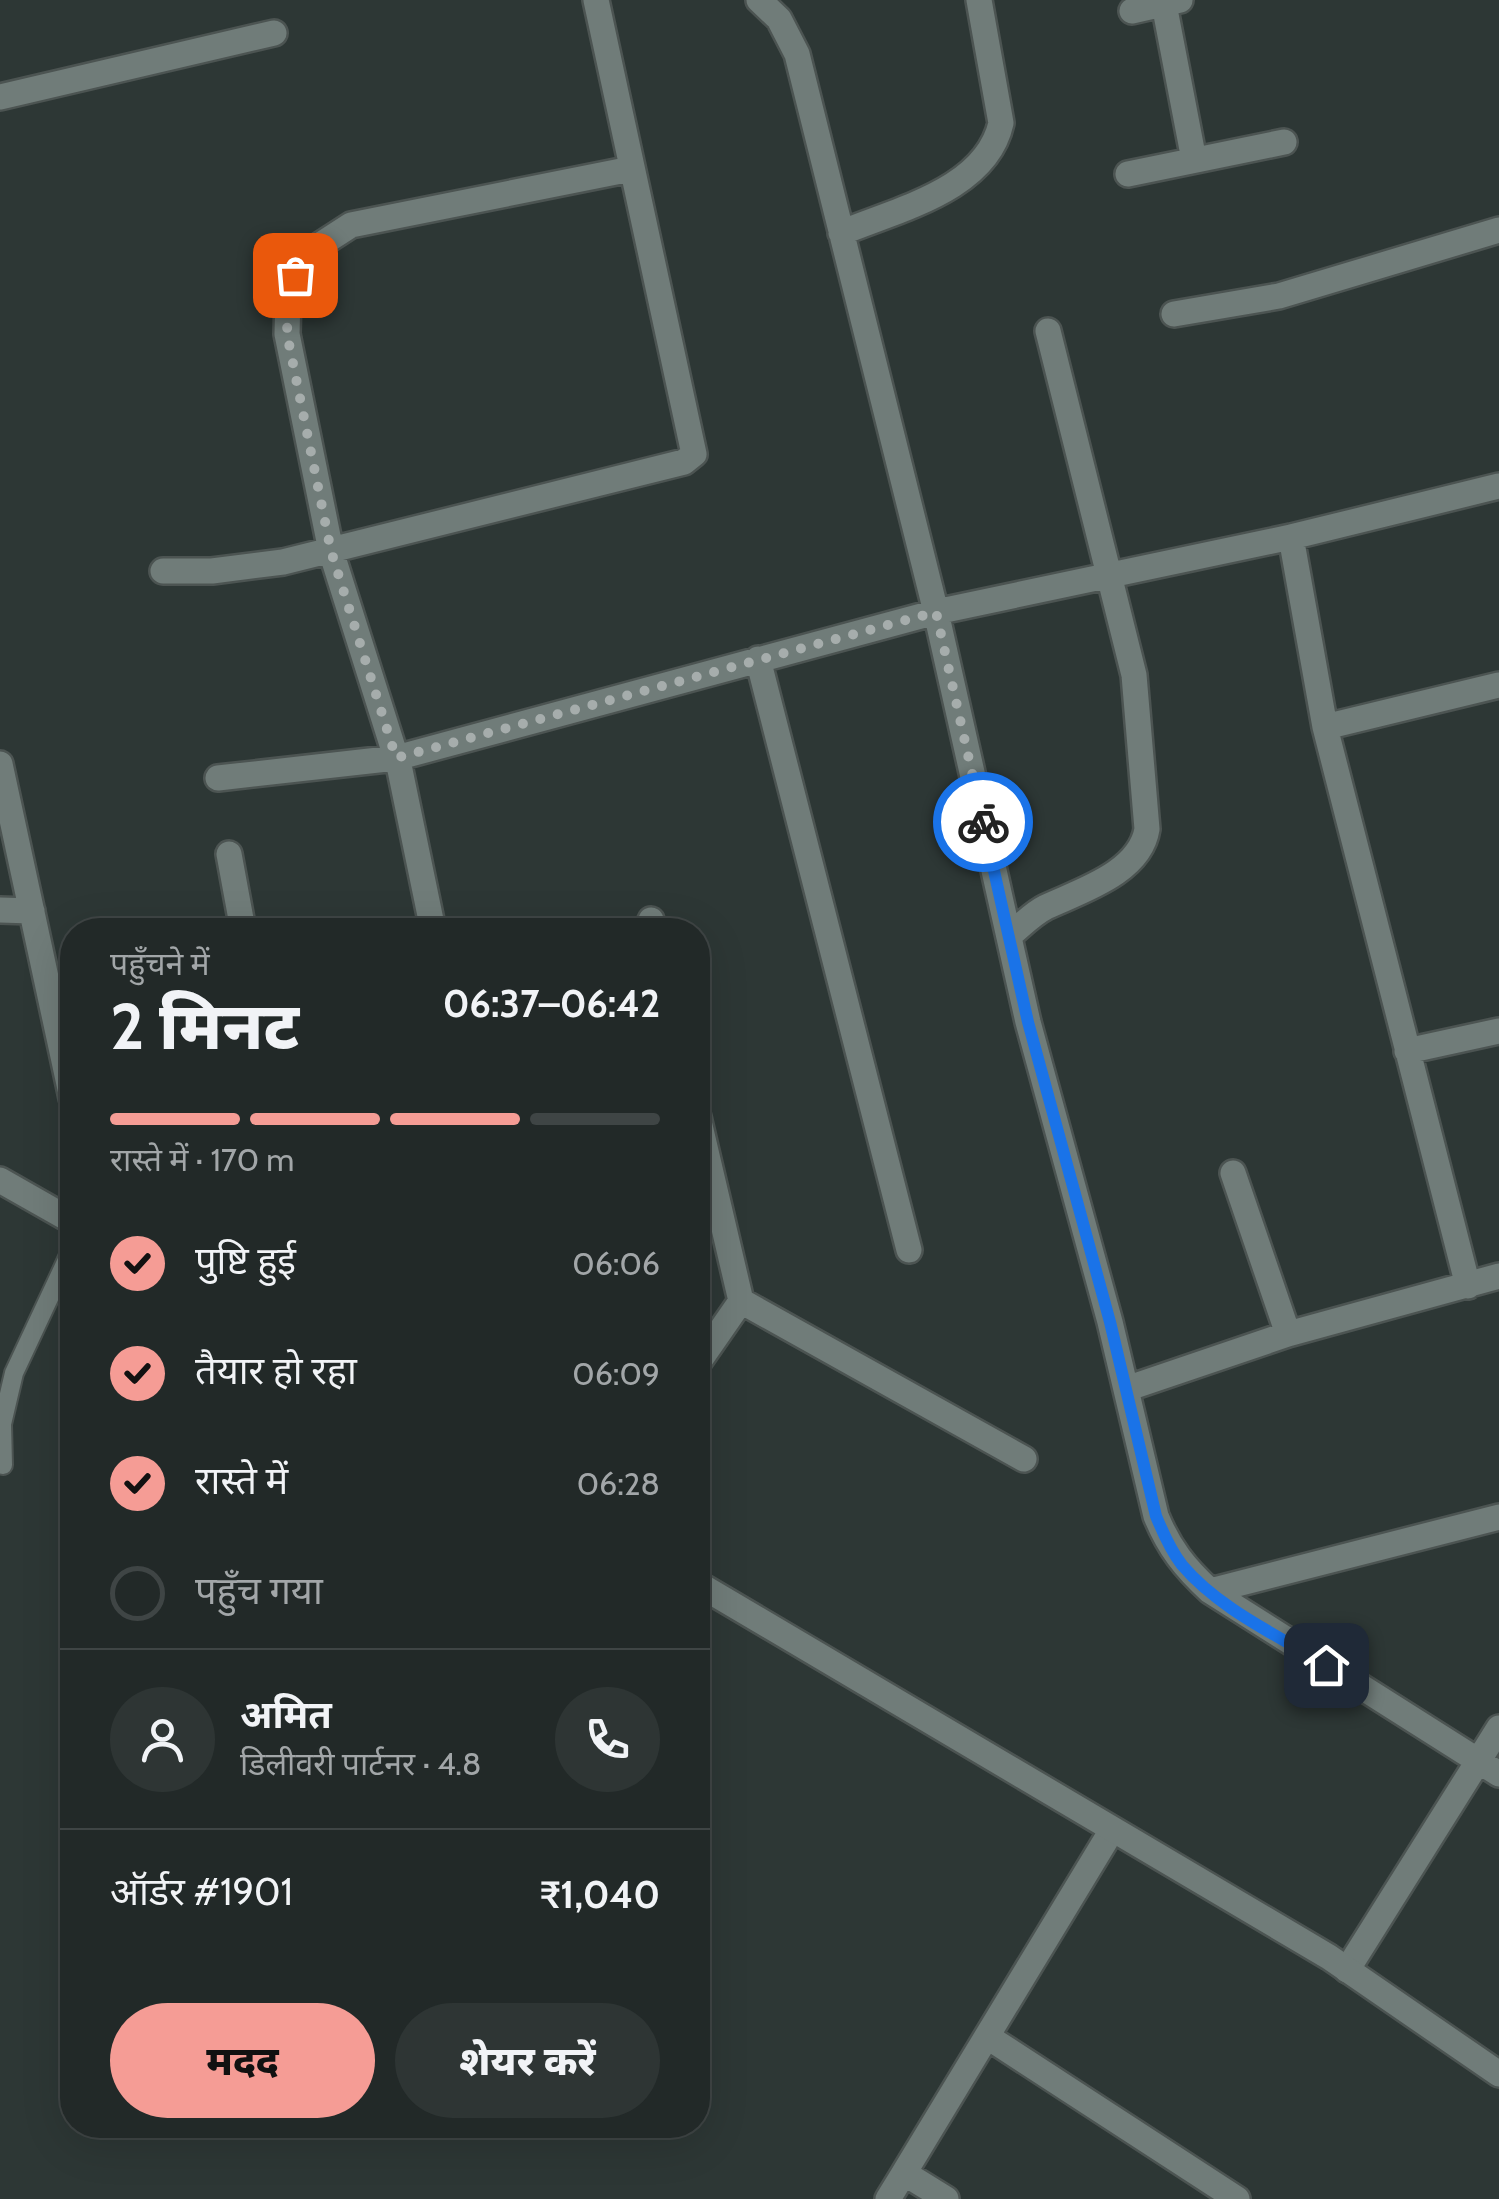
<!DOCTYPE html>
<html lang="hi">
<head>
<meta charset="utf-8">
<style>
	body { margin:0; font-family:Cabin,"Noto Sans Devanagari",sans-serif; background:#2e3534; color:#f1f3f6; height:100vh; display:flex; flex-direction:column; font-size:38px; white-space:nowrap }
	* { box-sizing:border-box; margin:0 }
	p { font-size:32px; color:#a2a6a8 }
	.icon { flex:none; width:55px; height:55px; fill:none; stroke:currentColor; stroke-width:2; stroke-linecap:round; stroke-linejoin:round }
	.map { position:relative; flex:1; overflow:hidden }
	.panel { position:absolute; left:60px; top:918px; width:650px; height:1220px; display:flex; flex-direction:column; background:#222928; border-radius:40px; box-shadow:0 10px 40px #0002,0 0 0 2px #3f4545 }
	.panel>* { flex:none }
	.pin { position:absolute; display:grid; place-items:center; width:85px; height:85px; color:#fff; margin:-42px; border-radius:20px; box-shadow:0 5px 15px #0006 }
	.courier { position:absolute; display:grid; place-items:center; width:100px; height:100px; margin:-50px; border:8px solid #1a73e8; border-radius:50%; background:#fff; color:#222; box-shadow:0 2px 12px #0007 }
	.head em { font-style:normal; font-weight:800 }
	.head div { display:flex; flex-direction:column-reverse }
	.head { display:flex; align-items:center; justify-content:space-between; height:170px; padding:0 50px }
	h1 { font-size:65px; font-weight:800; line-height:75px }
	.bar { display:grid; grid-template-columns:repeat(4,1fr); gap:15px 10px; align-content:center; height:120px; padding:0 50px }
	.bar i { height:12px; border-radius:8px; background:#3f4545 }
	.bar .active { background:#f59c95 }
	.bar p { grid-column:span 4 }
	.line { display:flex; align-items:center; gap:25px; padding:0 50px; border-top:2px solid #3f4545 }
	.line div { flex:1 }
	.round { display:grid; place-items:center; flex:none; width:105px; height:105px; border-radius:52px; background:#2e3534 }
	ol { padding:0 50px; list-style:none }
	li { display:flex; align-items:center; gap:30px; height:110px }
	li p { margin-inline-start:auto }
	li .icon { padding:10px; border-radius:50%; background:#f59c95; color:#111; stroke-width:4 }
	li:last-child { color:#a2a6a8 }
	li i { width:55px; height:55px; border:5px solid #3f4545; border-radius:50% }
	.cta { display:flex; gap:20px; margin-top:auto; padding:20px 50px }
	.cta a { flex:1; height:115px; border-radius:60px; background:#f59c95; color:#111; font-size:40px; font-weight:800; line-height:115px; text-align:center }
	.cta a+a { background:#2e3534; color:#f1f3f6 }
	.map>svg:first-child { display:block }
</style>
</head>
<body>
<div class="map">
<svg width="1499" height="2199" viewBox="0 0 1499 2199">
	<rect width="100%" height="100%" fill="#2d3735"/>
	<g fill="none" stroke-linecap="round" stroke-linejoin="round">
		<!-- lane casing -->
		<g stroke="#4c5452" stroke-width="22">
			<path id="lane" d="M3,1465L2,1424L14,1373L72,1249"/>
		</g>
		<!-- street casing -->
		<g stroke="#4c5452" stroke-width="30">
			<path id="street" d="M759,0L779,19L797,54L936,612L1028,1022L1110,1322L1156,1516C1169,1548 1185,1568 1210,1591L1499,1774
				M1164,4L1194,160
				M1132,11L1180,0
				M0,97L274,33
				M1128,174L1284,142
				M841,233C898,209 986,190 1001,123L979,0
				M1174,314L1279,296L1499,230
				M1291,537L1325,727L1468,1286
				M163,571H212L283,562L684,462L694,454L596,0
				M758,659L909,1250
				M1325,727L1499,685
				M0,764L72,1098
				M218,778L396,758L936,612L1291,537L1499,486
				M229,854L243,930
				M0,910L32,911
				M651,920L653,930
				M433,930L400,770L331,551L287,334L288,296L295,275L317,247L351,225L631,169
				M1009,936C1021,926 1032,914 1046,907C1080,891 1140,873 1147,829L1134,675L1048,331
				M1407,1051L1499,1031
				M698,1117L741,1301
				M1233,1173L1288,1334
				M698,1363L741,1301L1024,1459
				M1126,1389L1288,1334L1499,1276
				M1210,1591L1499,1517
				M1347,1970L1499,1728
				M988,2037L1237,2199
				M904,2173L1112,1830
				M888,2199L904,2173L946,2199"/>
		</g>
		<!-- secondary casing -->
		<g stroke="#4c5452" stroke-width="30">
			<path id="secondary" d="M0,1180L72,1221
				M698,1584L1329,1957L1499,2074"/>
		</g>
		<!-- lane -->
		<use href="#lane" stroke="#707c79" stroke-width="18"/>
		<!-- street -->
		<use href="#street" stroke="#707c79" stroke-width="25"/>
		<!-- secondary -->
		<use href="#secondary" stroke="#707c79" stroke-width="25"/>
	</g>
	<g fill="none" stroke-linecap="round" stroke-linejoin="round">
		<!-- done -->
		<path stroke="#a6adac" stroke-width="10" stroke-dasharray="0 18" d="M295,275L288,296L287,334L331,551L396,758L936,612L983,822"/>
		<!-- route -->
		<path stroke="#1a73e8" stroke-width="12" d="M983,822L1028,1022L1110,1322L1156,1516C1163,1533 1171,1551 1182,1565C1219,1609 1279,1636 1326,1665"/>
	</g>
</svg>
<div class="pin" style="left:295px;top:275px;background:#ea580c"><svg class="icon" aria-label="bag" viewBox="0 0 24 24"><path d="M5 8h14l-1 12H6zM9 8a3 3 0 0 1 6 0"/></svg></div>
<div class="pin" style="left:1326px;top:1665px;background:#1f2937"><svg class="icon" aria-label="home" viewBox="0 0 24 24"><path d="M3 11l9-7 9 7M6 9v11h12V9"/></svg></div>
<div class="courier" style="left:983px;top:822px"><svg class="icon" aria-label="bike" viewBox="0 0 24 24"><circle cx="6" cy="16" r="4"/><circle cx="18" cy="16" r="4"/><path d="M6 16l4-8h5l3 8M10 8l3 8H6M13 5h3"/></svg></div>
<section class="panel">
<div class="head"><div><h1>2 मिनट</h1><p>पहुँचने में</p></div><em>06:37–06:42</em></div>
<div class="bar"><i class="active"></i><i class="active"></i><i class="active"></i><i></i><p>रास्ते में · 170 m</p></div>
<ol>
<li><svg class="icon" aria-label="check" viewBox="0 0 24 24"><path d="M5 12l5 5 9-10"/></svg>पुष्टि हुई<p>06:06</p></li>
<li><svg class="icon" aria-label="check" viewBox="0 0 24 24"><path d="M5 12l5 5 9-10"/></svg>तैयार हो रहा<p>06:09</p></li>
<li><svg class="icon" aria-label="check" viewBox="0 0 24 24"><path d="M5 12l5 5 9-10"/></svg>रास्ते में<p>06:28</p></li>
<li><i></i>पहुँच गया</li>
</ol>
<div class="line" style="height:180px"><a class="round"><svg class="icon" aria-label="person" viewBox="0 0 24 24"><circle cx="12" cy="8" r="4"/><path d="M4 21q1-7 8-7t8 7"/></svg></a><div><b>अमित</b><p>डिलीवरी पार्टनर · 4.8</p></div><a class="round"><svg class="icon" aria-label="phone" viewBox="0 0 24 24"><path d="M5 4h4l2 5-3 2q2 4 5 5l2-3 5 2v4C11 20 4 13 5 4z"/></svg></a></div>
<div class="line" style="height:130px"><div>ऑर्डर #1901</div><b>₹1,040</b></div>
<div class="cta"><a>मदद</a><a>शेयर करें</a></div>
</section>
</div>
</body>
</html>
